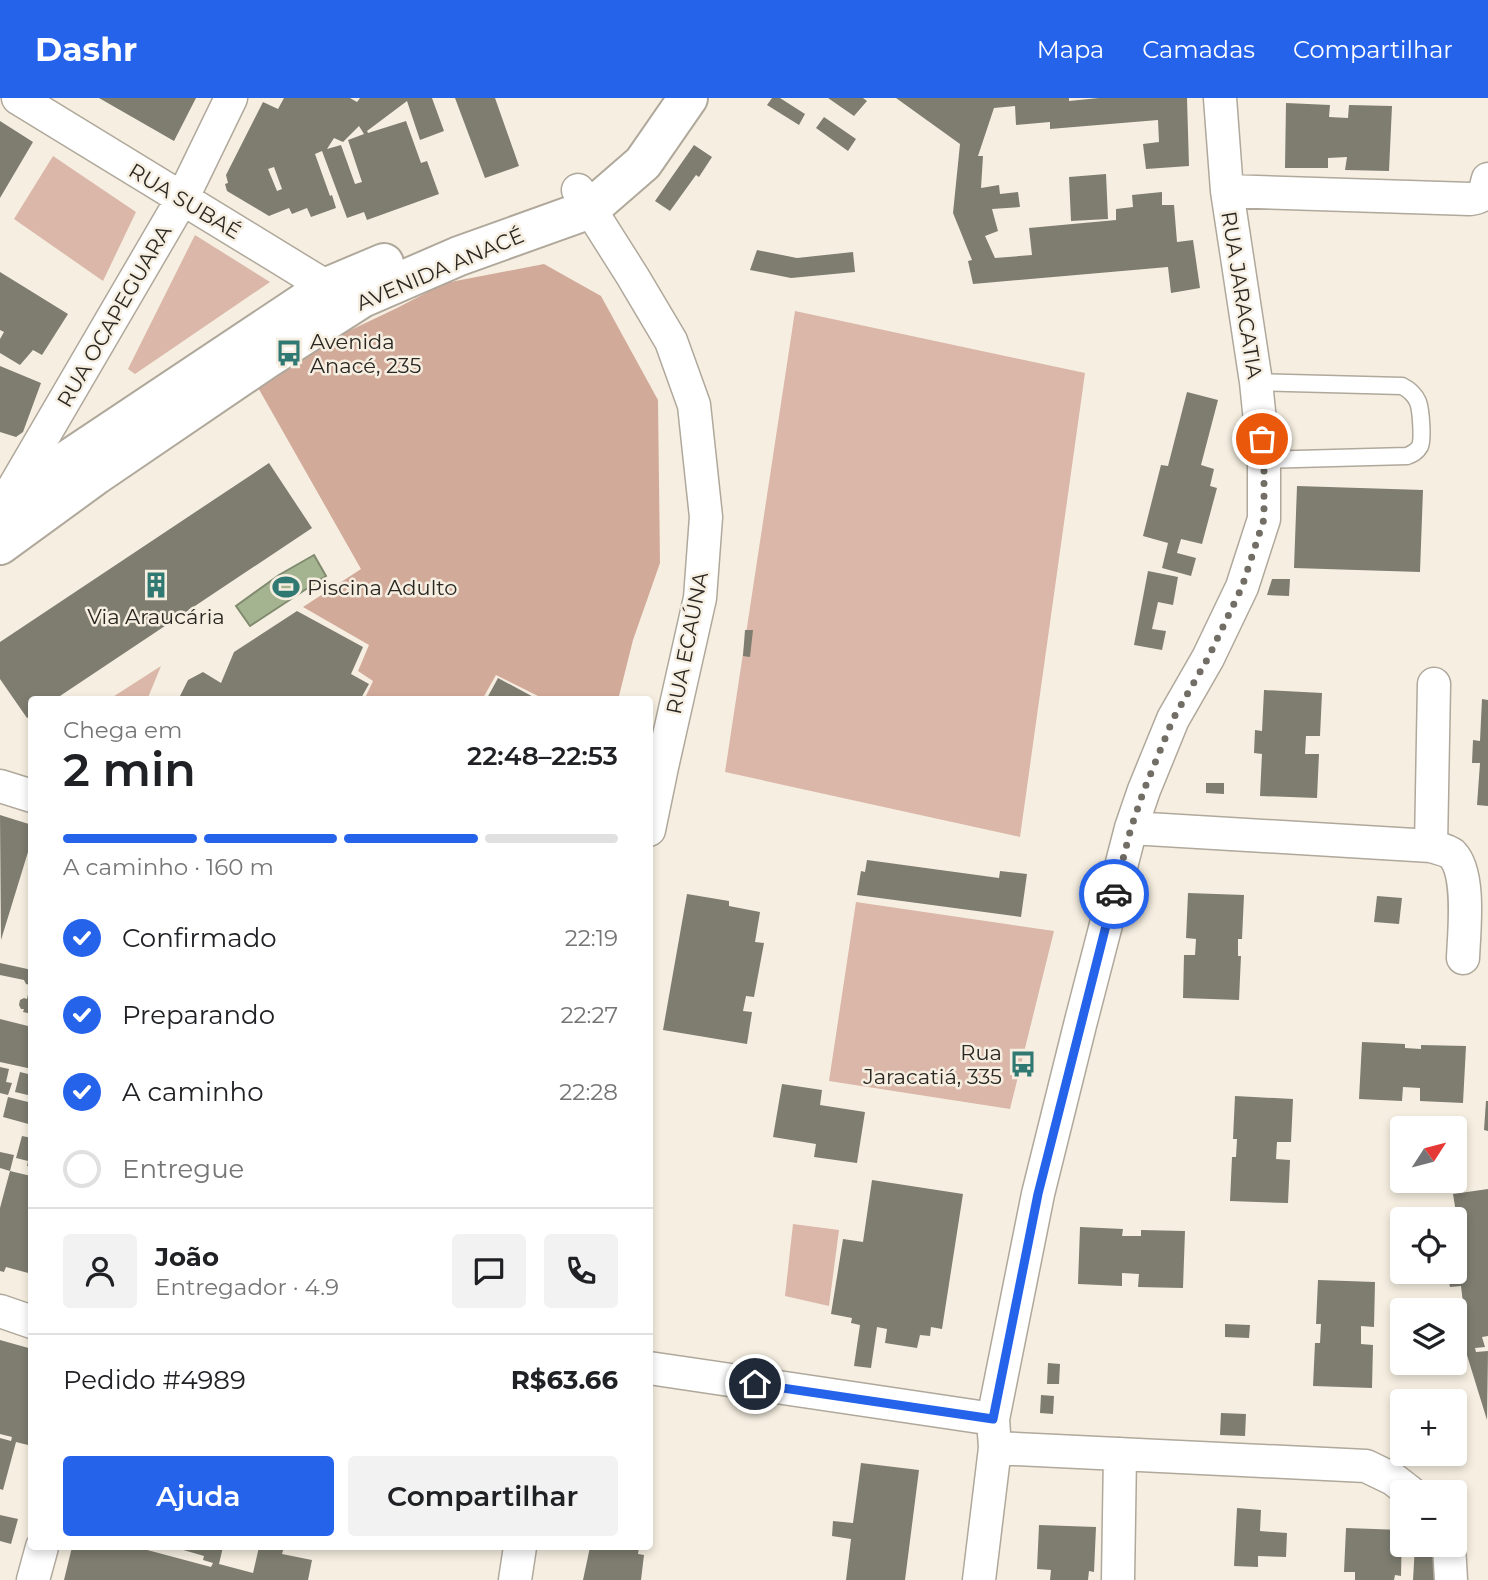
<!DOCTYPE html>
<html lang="pt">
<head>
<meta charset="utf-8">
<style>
	body { margin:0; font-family:Montserrat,sans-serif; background:#f2f2f2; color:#202124; height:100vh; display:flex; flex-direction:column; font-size:26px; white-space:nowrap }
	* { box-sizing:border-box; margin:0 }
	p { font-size:23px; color:#757577 }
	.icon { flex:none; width:38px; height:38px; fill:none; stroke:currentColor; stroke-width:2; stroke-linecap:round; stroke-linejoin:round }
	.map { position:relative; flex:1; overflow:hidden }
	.panel { position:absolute; left:28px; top:598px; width:625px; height:854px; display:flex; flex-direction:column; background:#fff; border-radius:7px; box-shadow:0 4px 10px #0003 }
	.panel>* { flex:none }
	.needle { width:46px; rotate:54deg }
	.controls { position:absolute; left:1390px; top:1018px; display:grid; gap:14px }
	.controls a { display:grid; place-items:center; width:77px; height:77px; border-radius:7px; background:#fff; box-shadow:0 4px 10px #0003; font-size:35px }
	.pin { position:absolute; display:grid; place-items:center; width:60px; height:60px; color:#fff; margin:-30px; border:4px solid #fff; border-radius:50%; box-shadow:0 2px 7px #0007 }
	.courier { position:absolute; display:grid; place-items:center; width:70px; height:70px; margin:-35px; border:5px solid #2563eb; border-radius:50%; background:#fff; color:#222; box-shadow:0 2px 9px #0007 }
	.overview em { font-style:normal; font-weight:600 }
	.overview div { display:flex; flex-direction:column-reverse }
	.overview { display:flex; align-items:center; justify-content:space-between; height:119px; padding:0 35px }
	h1 { font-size:46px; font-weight:600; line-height:52px }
	.bar { display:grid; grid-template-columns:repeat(4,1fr); gap:10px 7px; align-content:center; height:84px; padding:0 35px }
	.bar i { height:9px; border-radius:5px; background:#e0e0e0 }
	.bar .current { background:#2563eb }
	.bar p { grid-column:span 4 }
	.line { display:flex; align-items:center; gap:18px; padding:0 35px; border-top:2px solid #e0e0e0 }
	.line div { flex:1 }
	.round { display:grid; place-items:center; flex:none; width:74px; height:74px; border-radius:7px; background:#f2f2f2 }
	ol { padding:0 35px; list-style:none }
	li { display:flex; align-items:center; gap:21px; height:77px }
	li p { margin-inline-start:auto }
	li .icon { padding:7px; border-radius:50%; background:#2563eb; color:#fff; stroke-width:4 }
	li:last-child { color:#757577 }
	li i { width:38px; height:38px; border:4px solid #e0e0e0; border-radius:50% }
	.button { display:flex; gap:14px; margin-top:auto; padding:14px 35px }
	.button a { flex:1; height:80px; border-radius:7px; background:#2563eb; color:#fff; font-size:28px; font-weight:600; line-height:80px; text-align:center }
	.button a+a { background:#f2f2f2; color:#202124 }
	header { display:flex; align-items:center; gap:42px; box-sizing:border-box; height:98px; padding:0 35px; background:#2563eb; color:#fff }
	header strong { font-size:33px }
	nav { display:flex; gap:38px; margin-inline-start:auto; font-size:24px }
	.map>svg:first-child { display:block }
</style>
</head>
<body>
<header>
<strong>Dashr</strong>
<nav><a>Mapa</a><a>Camadas</a><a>Compartilhar</a></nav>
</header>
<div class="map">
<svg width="1488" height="1482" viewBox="0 0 1488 1482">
	<rect width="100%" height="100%" fill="#f6efe1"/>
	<!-- green -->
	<path fill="#dab7a9" d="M53,58L136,114L103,183L14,121Z
		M195,137L270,184L135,276L128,271Z
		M795,213L1085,275L1020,739L725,674Z
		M161,568L147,602H108Z
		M856,804L1054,833L1010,1011L829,983Z
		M793,1126L839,1132L829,1208L785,1198Z"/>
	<!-- forest -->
	<path fill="#d2aa9a" d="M544,166L601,198L658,302L660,465L633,542L618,602H546L496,577L482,602H364L373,583L358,573L369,547L303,509L361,471L252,279L397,210L445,185Z"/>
	<!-- water -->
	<path fill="#a5b490" stroke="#808a6f" stroke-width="2" d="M314,457L326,478L250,528L236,508L279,477Z"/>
	<!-- building -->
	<path fill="#7e7d70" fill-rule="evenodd" d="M99,0H196L174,43Z
		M284,0H350L357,4L360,0H432L444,33L420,42L407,3L367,33L368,35L406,23L421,65L427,63L439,96L367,122L364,114L347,120L322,53L315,56L330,98L332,97L336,110L311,119L307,110L292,116L289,110L269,118L227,93L225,86L228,85L226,77L263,4L278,11ZM359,28L364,36L348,42L362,84L355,86L341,47L327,51L334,40L343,44ZM274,69L282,91L277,93L268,71Z
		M455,0H495L519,68L485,80Z
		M772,0H780L805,16L799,27L767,7Z
		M828,0H863L867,3L854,18Z
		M896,0H1069V3L1099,0H1187L1189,68L1146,71L1143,46L1159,44L1158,22L1050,31V24L1016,27L1015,8L994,10L978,58H983L981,90L999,87L1000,96L1018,94L1020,109L992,111L998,133L985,138L995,160L1032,157L1029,130L1116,122V111L1133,109L1132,97L1162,94V107H1174L1177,144L1193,142L1200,190L1171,195L1168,169L973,186L968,163L972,162L953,115L960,46Z
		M1286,5L1330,7L1329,19L1348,20L1349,7L1392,8L1389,73L1345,72L1347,59L1328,60V70H1285Z
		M824,19L856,41L848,53L816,30Z
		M0,23L33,44L0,100Z
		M694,47L712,59L699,79L696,77L670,113L655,103Z
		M1106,76L1108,121L1071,123L1069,79Z
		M757,152L797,160L853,154L855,174L791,180L750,172Z
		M0,174L68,216L42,257L33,252L20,267L0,255V241L4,234L0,232Z
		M0,268L41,285L23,334L16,339L0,334Z
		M1187,294L1218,302L1201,367L1214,371L1210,388L1217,390L1202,446L1181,441L1177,455L1196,460L1191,478L1162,470L1168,445L1143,438L1161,367L1168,368Z
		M269,365L312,430L54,602H32V617L27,620L0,581V544Z
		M1297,388L1423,392L1420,474L1294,470Z
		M1148,473L1178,479L1173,507L1158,504L1152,531L1166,533L1162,552L1134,547Z
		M1272,481H1290L1289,498L1267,497Z
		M297,513L363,549L351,576L369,586L360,602H178L188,582L203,574L221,585L234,554Z
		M745,532H753L750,559L743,558Z
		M498,580L539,602H486Z
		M1264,592L1322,595L1320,638H1306L1305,656H1319L1317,700L1260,698L1262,656L1254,655L1255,632L1262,633Z
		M1482,601L1488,602V708L1477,707L1480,665H1472L1473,642L1480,643Z
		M1206,685H1224V696L1206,695Z
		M0,717L32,727V741L1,842Z
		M867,762L999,780L1000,773L1027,776L1021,819L857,797L861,773L865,774Z
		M1188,795L1244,797L1242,841H1238V858H1241L1239,902L1183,900L1184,857H1195L1196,841L1186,840Z
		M687,796L729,803V808L760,814L755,844L764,845L754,899L746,898L743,913L752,914L747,946L663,932Z
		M1377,798L1402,800L1399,826L1374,824Z
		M0,865L32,872V916L23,914L24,911H21L19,907L20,902L24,900L27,901L30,887L26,886L24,882L0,877Z
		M0,921L32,929V971L0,964Z
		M1362,944L1405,946V950L1421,951V947L1466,948L1463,1005L1420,1003V990L1403,989L1402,1003L1359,1001Z
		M0,969L9,971L6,984L12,985L8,997L0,995Z
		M20,974L32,977V998L15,994Z
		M782,986L822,992L820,1007L865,1014L857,1065L814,1059L816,1046L773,1039Z
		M1235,998L1293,1001L1291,1044H1277L1276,1061L1290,1062L1288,1105L1230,1103L1232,1059H1236L1237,1041H1233Z
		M8,999L32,1005V1027L3,1019Z
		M1486,1003H1488V1033L1484,1032Z
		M22,1038L32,1040V1069L27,1068L28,1063L16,1060Z
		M0,1054L14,1057L10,1073L0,1070Z
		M10,1073L31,1078L28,1089L32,1090V1176L6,1169L4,1174L0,1173V1110Z
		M872,1082L963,1096L942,1231L931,1229L930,1238L920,1237L917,1250L885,1245L887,1231L877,1229L871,1270L854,1268L860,1227L851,1225L852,1220L831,1216L843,1141L863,1144Z
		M1488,1091V1238L1482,1239L1485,1249L1475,1250L1476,1254L1488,1253L1487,1322L1462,1241L1452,1207L1463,1205L1461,1188L1450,1189L1447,1174H1454V1131L1464,1129L1463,1120L1457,1121L1453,1096Z
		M1080,1129L1123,1131L1122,1138H1141V1132L1185,1133L1183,1190L1138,1189L1139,1176L1122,1175V1188L1078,1186Z
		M1318,1182L1375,1184L1374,1229L1361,1228V1246L1373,1247L1372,1290L1313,1288L1315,1245H1320L1321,1226H1316Z
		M1225,1226L1250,1227L1249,1240L1225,1239Z
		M0,1242L32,1251V1348L16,1344L3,1392L0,1391V1340L11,1343L12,1339L0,1336Z
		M1048,1265L1060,1266L1059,1286H1047Z
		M1041,1297L1054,1298L1053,1316L1040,1315Z
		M1221,1315L1246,1316L1245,1338L1220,1337Z
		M861,1365L919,1372L905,1482H846L851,1441L832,1438L833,1423L853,1425Z
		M1237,1410L1261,1412L1260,1433L1287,1435L1286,1459L1258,1458V1469L1234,1468Z
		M0,1417L18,1421L11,1446L0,1443Z
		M1039,1427L1096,1429L1094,1474L1089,1473L1088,1482H1050L1051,1472L1037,1471Z
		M1346,1430L1402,1432L1401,1478L1395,1477L1394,1482H1355V1474H1344Z
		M1415,1447H1440L1438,1482H1413Z
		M72,1449H136L211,1469L213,1465L203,1462L204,1458L173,1449H223L219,1466L253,1475L259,1449H284L282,1456L312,1462L308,1482H64Z
		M590,1449H639L638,1456L644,1457L641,1482H583Z"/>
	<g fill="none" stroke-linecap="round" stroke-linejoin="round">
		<!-- lane casing -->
		<g stroke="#afa89b" stroke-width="19">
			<path id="lane" d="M1256,284L1402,288C1408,291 1415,297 1418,304C1421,312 1423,341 1420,348C1417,354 1412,356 1407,358L1264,362"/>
		</g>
		<!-- street casing -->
		<g stroke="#afa89b" stroke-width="35">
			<path id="street" d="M18,0L327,189L342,203
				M578,92L633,179L671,243L694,307L706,419L700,500L662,669L649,732
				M1227,93L1470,101C1486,99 1484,94 1488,81
				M7,401L182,101L231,0
				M0,688L32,698
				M1131,730L1431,748C1437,750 1447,752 1452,756C1471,775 1464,834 1463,860
				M1431,748L1434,586
				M0,1213L32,1224
				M649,1270L993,1321
				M995,1350L1366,1368L1393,1381L1411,1395
				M1449,1447L1451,1482
				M33,1482L42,1449
				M515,1482L520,1449
				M979,1482L995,1350L993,1321L1038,1096L1080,927L1131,730L1144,692L1173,621L1208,560L1242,489L1264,421V362L1256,284L1227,93L1220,0
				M1118,1482L1120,1356"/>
		</g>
		<!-- secondary casing -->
		<g stroke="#afa89b" stroke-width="42">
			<path id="secondary" d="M0,407L327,189L384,165
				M0,447L96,377L265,262L362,200L459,158L590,111L643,65L688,0"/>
		</g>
		<!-- lane -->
		<use href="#lane" stroke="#fff" stroke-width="16"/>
		<!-- street -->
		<use href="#street" stroke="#fff" stroke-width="32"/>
		<!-- secondary -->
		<use href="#secondary" stroke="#fff" stroke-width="38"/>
	</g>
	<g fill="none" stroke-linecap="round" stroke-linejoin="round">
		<!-- done -->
		<path stroke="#726e66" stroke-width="7" stroke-dasharray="0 12.6" d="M1114,796L1131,730L1144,692L1173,621L1208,560L1242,489L1264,421V362L1262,341"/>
		<!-- route -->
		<path stroke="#2563eb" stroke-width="9" d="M755,1286L993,1321L1038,1096L1114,796"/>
	</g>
	<!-- icons -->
	<defs>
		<g id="bus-bare" transform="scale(2.1)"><path d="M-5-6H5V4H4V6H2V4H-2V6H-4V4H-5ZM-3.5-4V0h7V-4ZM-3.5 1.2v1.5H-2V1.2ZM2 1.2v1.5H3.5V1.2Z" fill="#307872" stroke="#f6efe1" stroke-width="2.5" paint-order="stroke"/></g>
		<g id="building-bare" transform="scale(2.1)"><path d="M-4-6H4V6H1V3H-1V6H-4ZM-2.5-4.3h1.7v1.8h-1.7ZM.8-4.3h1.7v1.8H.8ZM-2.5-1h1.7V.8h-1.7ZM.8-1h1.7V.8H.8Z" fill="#307872" stroke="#f6efe1" stroke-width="2.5" paint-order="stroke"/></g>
		<g id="stadium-bare" transform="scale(2.1)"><path d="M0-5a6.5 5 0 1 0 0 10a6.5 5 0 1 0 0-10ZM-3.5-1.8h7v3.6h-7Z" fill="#307872" stroke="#f6efe1" stroke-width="2.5" paint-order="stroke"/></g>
	</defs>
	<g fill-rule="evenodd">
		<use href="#bus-bare" x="289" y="255"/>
		<use href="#building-bare" x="156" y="487"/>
		<use href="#stadium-bare" x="286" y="489"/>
		<use href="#bus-bare" x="1023" y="966"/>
	</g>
	<g text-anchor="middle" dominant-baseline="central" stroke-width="5" stroke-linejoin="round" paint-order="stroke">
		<!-- street labels -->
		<g font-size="21" fill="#2b2823" stroke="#f6efe1">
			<text transform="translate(185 103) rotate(31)">RUA SUBAÉ</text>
			<text transform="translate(440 171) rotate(-23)">AVENIDA ANACÉ</text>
			<text transform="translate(1242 197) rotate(81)">RUA JARACATIA</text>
			<text transform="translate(114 218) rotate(-60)">RUA OCAPEGUARA</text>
			<text transform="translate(687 545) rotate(-79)">RUA ECAÚNA</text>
		</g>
		<!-- poi labels -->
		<g font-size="21" fill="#2b2823" stroke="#f6efe1" text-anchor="start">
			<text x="310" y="243">Avenida<tspan x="310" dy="24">Anacé, 235</tspan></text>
			<text x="307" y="489">Piscina Adulto</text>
			<text x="156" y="518" text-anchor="middle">Via Araucária</text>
			<text x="1002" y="954" text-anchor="end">Rua<tspan x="1002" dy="24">Jaracatiá, 335</tspan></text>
		</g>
	</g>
</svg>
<div class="controls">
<a><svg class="needle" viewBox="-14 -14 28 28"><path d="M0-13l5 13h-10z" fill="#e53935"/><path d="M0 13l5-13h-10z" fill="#757577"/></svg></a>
<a><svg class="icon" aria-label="locate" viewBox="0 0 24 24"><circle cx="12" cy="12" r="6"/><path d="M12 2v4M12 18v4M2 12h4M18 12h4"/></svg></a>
<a><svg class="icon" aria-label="layers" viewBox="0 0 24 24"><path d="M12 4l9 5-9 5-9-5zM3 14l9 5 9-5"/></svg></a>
<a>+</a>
<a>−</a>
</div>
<div class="pin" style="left:1262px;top:341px;background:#ea580c"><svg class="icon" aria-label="bag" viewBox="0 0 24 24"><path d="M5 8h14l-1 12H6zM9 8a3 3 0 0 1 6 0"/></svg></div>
<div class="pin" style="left:755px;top:1286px;background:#1f2937"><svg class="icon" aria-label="home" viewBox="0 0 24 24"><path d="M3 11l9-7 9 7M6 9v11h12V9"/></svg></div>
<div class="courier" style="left:1114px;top:796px"><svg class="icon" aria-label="car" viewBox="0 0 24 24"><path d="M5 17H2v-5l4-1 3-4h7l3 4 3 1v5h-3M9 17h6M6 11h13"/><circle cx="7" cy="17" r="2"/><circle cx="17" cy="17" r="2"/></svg></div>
<section class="panel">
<div class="overview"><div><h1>2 min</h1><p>Chega em</p></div><em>22:48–22:53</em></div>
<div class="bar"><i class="current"></i><i class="current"></i><i class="current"></i><i></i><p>A caminho · 160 m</p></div>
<ol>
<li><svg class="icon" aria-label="check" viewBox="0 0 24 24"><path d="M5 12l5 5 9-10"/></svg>Confirmado<p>22:19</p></li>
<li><svg class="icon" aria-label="check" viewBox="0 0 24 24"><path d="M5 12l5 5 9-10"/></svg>Preparando<p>22:27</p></li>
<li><svg class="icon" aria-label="check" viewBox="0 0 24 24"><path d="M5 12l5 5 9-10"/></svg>A caminho<p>22:28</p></li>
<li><i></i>Entregue</li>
</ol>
<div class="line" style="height:126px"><a class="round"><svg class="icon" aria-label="person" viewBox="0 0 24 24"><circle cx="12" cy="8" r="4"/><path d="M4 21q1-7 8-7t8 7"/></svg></a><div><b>João</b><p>Entregador · 4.9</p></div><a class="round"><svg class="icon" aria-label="chat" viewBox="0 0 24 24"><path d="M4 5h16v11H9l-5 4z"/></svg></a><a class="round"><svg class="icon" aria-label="phone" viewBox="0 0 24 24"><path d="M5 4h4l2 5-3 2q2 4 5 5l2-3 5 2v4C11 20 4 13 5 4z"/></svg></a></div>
<div class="line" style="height:91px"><div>Pedido #4989</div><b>R$63.66</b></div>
<div class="button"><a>Ajuda</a><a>Compartilhar</a></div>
</section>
</div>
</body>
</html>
